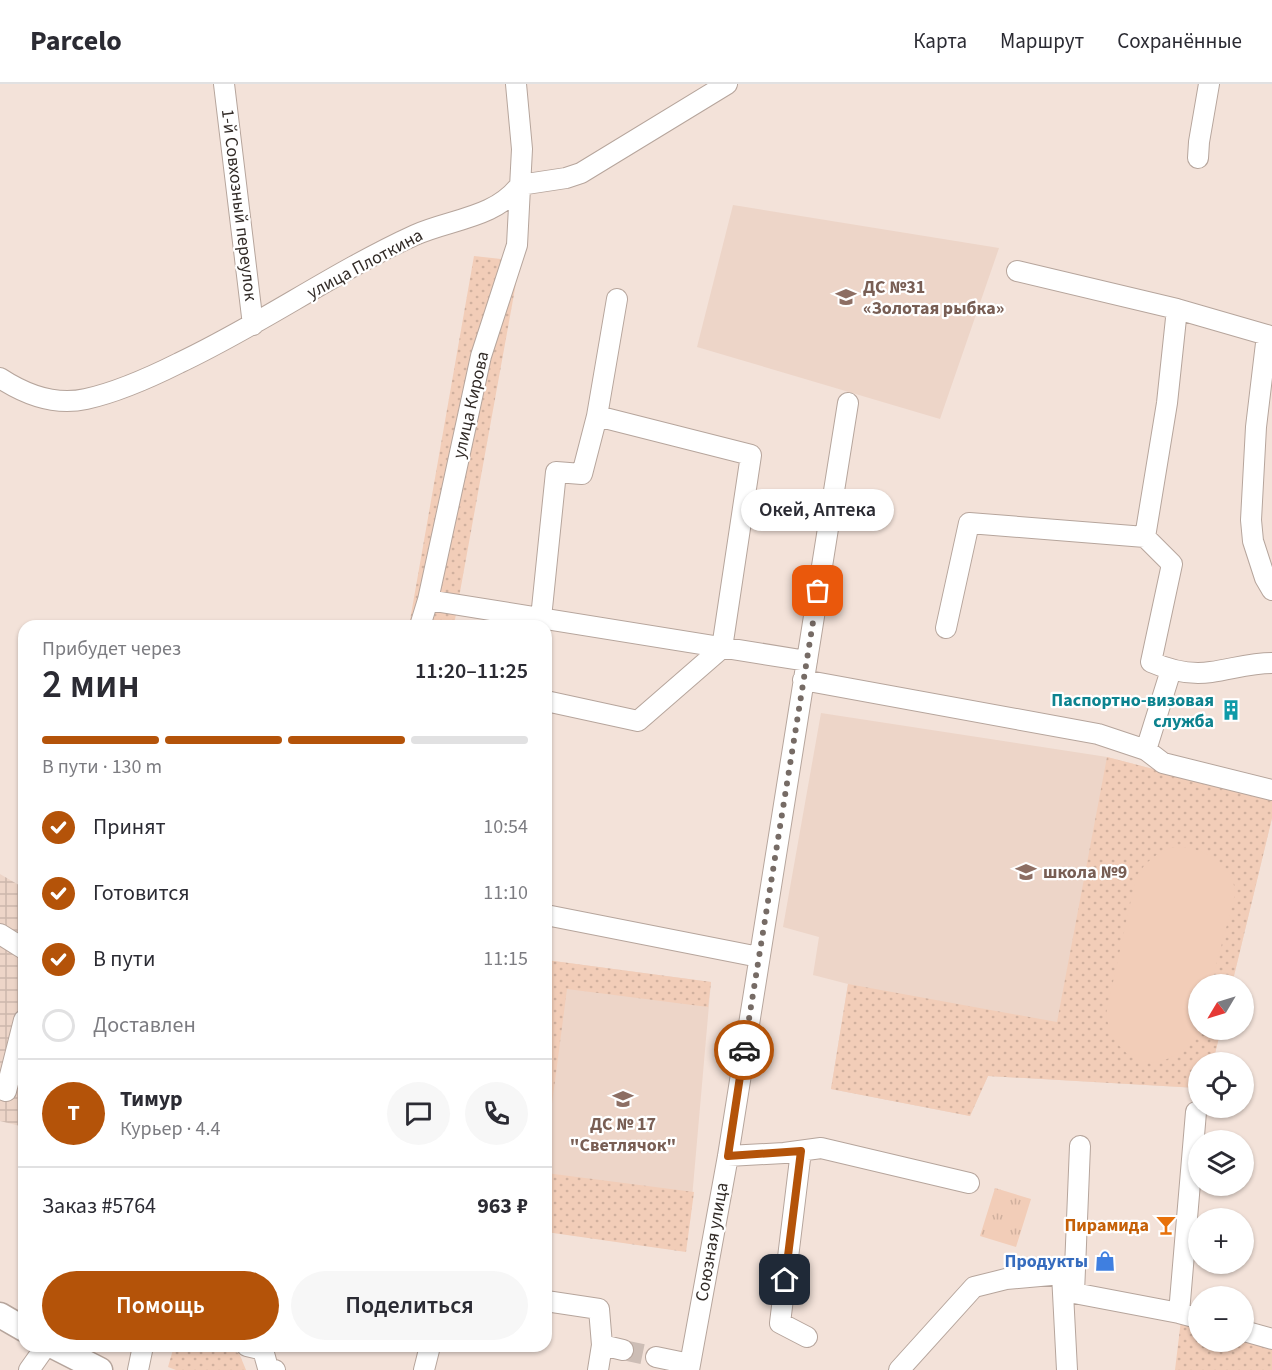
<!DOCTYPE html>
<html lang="ru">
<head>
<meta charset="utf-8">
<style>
	body { margin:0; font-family:"Source Sans 3",sans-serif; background:#f7f7f7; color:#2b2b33; height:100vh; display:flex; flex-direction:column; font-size:22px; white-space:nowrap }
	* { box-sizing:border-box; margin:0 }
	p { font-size:20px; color:#7c7c81 }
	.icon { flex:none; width:33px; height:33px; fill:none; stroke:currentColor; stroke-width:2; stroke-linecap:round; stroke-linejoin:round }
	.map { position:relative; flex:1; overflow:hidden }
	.panel { position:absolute; left:18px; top:536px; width:534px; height:732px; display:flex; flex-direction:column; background:#fff; border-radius:18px; box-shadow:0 2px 4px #0004 }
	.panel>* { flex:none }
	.needle { width:39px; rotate:232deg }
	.controls { position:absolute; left:1188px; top:890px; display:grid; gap:12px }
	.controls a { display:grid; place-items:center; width:66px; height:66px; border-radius:50%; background:#fff; box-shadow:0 2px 4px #0004; font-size:30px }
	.pin { position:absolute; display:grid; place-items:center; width:51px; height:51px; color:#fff; margin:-26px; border-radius:12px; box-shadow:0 3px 9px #0006 }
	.courier { position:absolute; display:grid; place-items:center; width:60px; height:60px; margin:-30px; border:4px solid #b45309; border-radius:50%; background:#fff; color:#222; box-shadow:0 2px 8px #0007 }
	.bubble { position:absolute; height:42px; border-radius:21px; background:#fff; box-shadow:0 2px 4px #0004; font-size:20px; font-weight:600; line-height:42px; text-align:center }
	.head em { font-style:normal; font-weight:600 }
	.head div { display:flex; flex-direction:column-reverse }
	.head { display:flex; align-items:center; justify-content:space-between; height:102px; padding:0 24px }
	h1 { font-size:39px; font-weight:600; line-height:45px }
	.bar { display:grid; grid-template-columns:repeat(4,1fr); gap:9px 6px; align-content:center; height:72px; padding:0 24px }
	.bar i { height:8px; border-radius:4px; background:#e1e1e2 }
	.bar .on { background:#b45309 }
	.bar p { grid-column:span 4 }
	.line { display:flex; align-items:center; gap:15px; padding:0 24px; border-top:2px solid #e1e1e2 }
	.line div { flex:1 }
	.round { display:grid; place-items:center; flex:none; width:63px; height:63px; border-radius:32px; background:#f7f7f7 }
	ol { padding:0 24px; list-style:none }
	li { display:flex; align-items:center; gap:18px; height:66px }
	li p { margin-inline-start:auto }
	li .icon { padding:6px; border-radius:50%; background:#b45309; color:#fff; stroke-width:4 }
	li:last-child { color:#7c7c81 }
	li i { width:33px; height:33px; border:3px solid #e1e1e2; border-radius:50% }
	.cta { display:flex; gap:12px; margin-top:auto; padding:12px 24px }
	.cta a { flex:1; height:69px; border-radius:36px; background:#b45309; color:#fff; font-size:24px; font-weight:600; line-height:69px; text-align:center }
	.cta a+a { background:#f7f7f7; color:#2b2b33 }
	header { display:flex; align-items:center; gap:36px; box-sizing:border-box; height:84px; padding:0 30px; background:#fff; border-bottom:2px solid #e1e1e2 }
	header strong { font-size:28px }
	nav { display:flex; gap:33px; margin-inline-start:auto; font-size:21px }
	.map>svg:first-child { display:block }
</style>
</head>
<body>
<header>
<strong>Parcelo</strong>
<nav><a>Карта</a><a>Маршрут</a><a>Сохранённые</a></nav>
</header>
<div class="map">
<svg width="1272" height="1286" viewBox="0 0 1272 1286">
	<defs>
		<pattern id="industrial-grid" width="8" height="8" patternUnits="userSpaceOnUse" patternTransform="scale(1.5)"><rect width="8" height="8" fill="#edd5c8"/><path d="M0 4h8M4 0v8" fill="none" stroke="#ccb7ac"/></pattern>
		<pattern id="grass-dots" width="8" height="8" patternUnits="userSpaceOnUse" patternTransform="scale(1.5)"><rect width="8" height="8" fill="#f2cdb8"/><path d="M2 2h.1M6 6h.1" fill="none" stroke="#d0b09e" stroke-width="1.8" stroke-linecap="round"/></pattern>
		<pattern id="park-tufts" width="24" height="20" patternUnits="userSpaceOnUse" patternTransform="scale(1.5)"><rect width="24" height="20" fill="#f2cdb8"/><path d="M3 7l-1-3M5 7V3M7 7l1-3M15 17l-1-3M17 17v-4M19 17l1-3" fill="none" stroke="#d0b09e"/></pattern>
	</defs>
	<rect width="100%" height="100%" fill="#f3e2d9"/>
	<!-- built -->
	<path fill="#edd5c8" d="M733,121L999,164L940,335L697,263Z
		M821,629L1107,673L1272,716V734L1232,900H1198V945H1221L1213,978H1198V1004L988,992L970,1032L831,1005L848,900L813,891L819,853L783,843Z
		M546,876L711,898L690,1137L546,1115Z"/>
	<!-- industrial -->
	<path fill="url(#industrial-grid)" d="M0,790L24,804V1043L0,1037Z"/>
	<!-- grass -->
	<path fill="url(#grass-dots)" d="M474,172L520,177L454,541L409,542Z
		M1107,673L1272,716V734L1232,900H1198V945H1221L1213,978H1198V1004L988,992L970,1032L831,1005L848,900L1057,938Z
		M546,876L711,898L708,923L567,905L546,1066Z
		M546,1089L694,1108L686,1168L546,1148Z
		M1181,1236L1198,1241V1257H1244V1253L1272,1261V1286H1175Z
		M174,1262H212L239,1269L246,1286H176L168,1283Z"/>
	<!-- park -->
	<path fill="url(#park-tufts)" d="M995,1104L1031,1115L1016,1163L980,1152Z"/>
	<!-- pitch -->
	<path fill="#f2cdb8" d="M1175,763C1202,762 1236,781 1235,811L1211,900H1198C1198,913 1201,935 1198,947C1195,956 1187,963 1180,968C1145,993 1112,969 1106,930L1136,793C1145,778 1158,767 1175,763Z"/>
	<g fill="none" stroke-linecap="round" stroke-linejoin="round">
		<!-- minor-tunnel -->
		<path stroke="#ccbdb5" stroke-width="20" stroke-dasharray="20 10" stroke-linecap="butt" d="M623,1266L656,1273"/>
		<!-- minor casing -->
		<g stroke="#b6a59c" stroke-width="22">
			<path id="minor" d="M224,0L253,241
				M1198,74L1199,58L1209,0
				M1017,187L1177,225L1267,251L1272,254
				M1177,225L1167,319L1145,453L1172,480L1151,578C1169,586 1191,591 1211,588C1232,585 1251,579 1272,579
				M1267,251L1256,343L1251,436L1253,457L1265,494L1272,506
				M0,294C26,311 55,322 86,315C118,308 149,294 179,279C260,241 334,188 415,151C451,135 495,134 520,101L566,94L581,89L727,0
				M597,332L617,215
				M428,516L807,577
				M541,534L556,388L582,390L597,332L751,371L722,564L638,637L546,617
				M420,542L428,516L481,272L517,161L522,65L516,0
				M946,544L969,439L1145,453
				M803,596L1098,650L1146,666L1163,679L1272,706
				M1146,666L1171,586
				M546,831L759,873
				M0,850L24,865
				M0,1005L6,1007L24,936
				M1196,1028L1179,1229L1198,1234
				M801,1067L780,1239L807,1253
				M728,1072L784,1069L821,1064L969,1099
				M1062,1190L1067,1286
				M1074,1209L1080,1062
				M546,1217L599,1225L602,1261L598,1286
				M1244,1247L1272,1255
				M602,1261L623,1266
				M247,1262L263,1266L268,1284L275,1286
				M656,1273L690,1280
				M29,1286L46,1262
				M138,1286L143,1262
				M424,1286L430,1262
				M689,1286L728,1072L848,319
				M899,1286L974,1203L1006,1195L1062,1190L1074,1209L1179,1229"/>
		</g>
		<!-- major casing -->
		<g stroke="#b6a59c" stroke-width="27">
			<path id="major" d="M0,1231L24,1245
				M53,1262L100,1286"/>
		</g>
		<!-- minor -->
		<use href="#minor" stroke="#fff" stroke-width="20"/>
		<!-- major -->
		<use href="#major" stroke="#fff" stroke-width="24"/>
	</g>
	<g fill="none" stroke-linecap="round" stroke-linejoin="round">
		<!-- done -->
		<path stroke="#766b65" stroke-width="6" stroke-dasharray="0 10.8" d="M744,966L818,507"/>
		<!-- route -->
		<path stroke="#b45309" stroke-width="8" d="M744,966L728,1072L801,1067L785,1196"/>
	</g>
	<!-- icons -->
	<defs>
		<g id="school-bare" transform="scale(1.62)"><path d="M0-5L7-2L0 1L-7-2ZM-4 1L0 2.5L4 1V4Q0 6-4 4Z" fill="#8d6e63" stroke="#fff" stroke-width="2.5" paint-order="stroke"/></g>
		<g id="building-bare" transform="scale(1.62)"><path d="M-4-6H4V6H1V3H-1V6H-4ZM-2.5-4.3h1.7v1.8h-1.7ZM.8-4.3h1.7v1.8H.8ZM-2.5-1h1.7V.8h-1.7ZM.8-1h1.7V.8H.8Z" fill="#0f9aa8" stroke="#fff" stroke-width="2.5" paint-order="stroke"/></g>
		<g id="bar-bare" transform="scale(1.62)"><path d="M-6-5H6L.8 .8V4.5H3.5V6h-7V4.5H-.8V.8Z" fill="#e8710a" stroke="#fff" stroke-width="2.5" paint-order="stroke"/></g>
		<g id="shop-bare" transform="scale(1.62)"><path d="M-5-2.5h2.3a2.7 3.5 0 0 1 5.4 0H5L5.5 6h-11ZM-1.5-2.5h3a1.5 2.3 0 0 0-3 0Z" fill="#3f7fe0" stroke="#fff" stroke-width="2.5" paint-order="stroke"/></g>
	</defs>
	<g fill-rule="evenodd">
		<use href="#school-bare" x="846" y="213"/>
		<use href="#building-bare" x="1231" y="626"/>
		<use href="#school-bare" x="1026" y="788"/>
		<use href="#school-bare" x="623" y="1015"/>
		<use href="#bar-bare" x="1166" y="1141"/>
		<use href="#shop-bare" x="1105" y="1177"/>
	</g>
	<g text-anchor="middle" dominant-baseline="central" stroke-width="4.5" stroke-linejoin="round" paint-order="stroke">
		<!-- street labels -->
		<g font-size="18" fill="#322b27" stroke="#fff">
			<text transform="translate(239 121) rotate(83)">1-й Совхозный переулок</text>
			<text transform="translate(365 180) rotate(-28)">улица Плоткина</text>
			<text transform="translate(471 321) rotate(-77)">улица Кирова</text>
			<text transform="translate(712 1158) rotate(-80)">Союзная улица</text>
		</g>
		<!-- education labels -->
		<g font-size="18" font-weight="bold" fill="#785e54" stroke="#fff" text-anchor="start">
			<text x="863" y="203">ДС №31<tspan x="863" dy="21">«Золотая рыбка»</tspan></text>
			<text x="1043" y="788">школа №9</text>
			<text x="623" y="1040" text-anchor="middle">ДС № 17<tspan x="623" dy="21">"Светлячок"</tspan></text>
		</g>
		<!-- culture labels -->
		<g font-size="18" font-weight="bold" fill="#0d838f" stroke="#fff" text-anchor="end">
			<text x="1214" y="616">Паспортно-визовая<tspan x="1214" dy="21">служба</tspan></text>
		</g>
		<!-- food labels -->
		<g font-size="18" font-weight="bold" fill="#c56008" stroke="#fff" text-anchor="end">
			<text x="1149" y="1141">Пирамида</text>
		</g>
		<!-- shop labels -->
		<g font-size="18" font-weight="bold" fill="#366cbe" stroke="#fff" text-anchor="end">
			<text x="1088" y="1177">Продукты</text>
		</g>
	</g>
</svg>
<div class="controls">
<a><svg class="needle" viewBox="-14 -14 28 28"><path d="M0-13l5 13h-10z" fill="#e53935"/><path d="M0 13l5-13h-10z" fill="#7c7c81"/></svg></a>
<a><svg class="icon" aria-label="locate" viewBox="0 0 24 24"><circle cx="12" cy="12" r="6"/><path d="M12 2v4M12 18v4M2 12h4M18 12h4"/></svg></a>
<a><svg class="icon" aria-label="layers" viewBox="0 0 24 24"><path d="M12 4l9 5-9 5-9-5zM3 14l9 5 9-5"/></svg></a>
<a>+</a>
<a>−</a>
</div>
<div class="pin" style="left:818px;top:507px;background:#ea580c"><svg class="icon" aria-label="bag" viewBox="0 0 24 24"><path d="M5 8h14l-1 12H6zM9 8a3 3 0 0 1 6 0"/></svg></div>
<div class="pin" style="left:785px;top:1196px;background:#1f2937"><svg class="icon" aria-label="home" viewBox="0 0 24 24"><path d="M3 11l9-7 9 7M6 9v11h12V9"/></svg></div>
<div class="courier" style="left:744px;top:966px"><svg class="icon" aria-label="car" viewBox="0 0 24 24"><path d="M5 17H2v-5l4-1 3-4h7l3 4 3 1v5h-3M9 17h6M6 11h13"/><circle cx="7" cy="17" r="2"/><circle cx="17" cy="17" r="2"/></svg></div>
<div class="bubble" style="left:741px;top:405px;width:153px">Окей, Аптека</div>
<section class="panel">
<div class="head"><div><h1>2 мин</h1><p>Прибудет через</p></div><em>11:20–11:25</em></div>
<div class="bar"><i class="on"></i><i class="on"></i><i class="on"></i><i></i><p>В пути · 130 m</p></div>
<ol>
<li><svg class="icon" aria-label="check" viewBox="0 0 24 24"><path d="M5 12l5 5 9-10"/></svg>Принят<p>10:54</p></li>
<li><svg class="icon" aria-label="check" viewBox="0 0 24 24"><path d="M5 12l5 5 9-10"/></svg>Готовится<p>11:10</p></li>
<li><svg class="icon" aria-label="check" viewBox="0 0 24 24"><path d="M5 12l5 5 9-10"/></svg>В пути<p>11:15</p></li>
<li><i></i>Доставлен</li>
</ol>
<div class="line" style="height:108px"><b class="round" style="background:#b45309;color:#fff">Т</b><div><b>Тимур</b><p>Курьер · 4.4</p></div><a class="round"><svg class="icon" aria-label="chat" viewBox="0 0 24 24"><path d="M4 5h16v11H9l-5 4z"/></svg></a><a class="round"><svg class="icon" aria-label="phone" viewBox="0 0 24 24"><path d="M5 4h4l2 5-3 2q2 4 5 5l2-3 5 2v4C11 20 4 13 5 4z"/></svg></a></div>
<div class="line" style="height:78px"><div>Заказ #5764</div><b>963 ₽</b></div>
<div class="cta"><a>Помощь</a><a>Поделиться</a></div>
</section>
</div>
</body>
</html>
